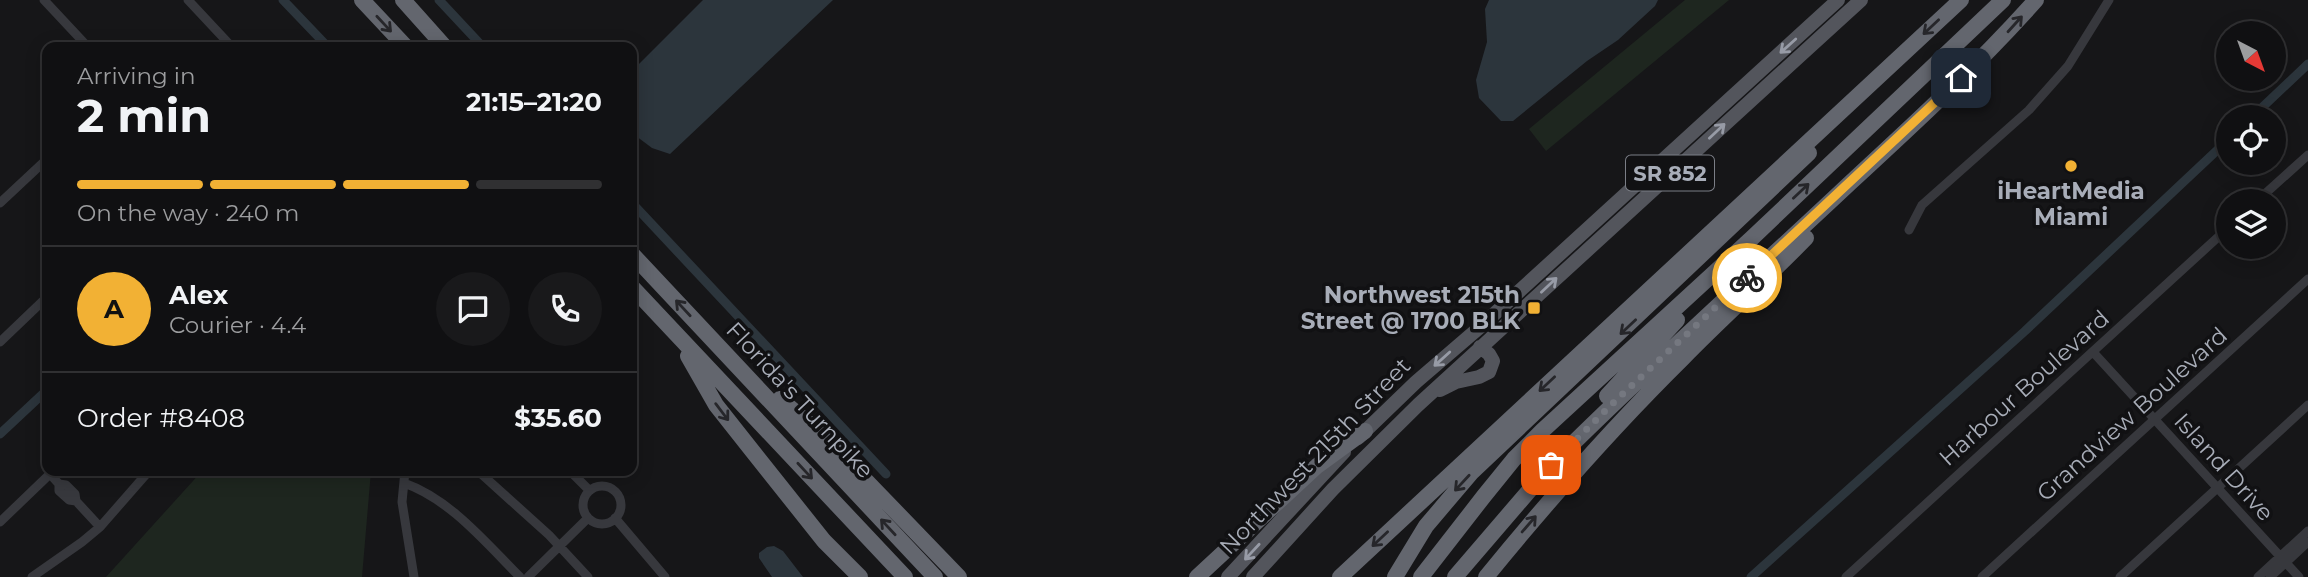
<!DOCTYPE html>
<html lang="en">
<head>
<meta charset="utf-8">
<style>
	body { margin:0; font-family:Montserrat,sans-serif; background:#19191b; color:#f1f3f6; height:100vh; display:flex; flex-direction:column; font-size:26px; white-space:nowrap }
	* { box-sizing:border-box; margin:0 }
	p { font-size:23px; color:#9c9d9f }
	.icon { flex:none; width:38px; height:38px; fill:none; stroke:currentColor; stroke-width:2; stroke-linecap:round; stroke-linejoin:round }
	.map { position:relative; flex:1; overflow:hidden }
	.side { position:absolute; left:42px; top:42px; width:595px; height:434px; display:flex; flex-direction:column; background:#101012; border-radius:14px; box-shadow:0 4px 18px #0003,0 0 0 2px #303032 }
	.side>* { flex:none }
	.needle { width:46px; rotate:139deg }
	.controls { position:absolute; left:2216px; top:21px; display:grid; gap:14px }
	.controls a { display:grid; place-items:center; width:70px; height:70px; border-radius:50%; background:#101012; box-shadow:0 4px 18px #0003,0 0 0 2px #303032; font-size:35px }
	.pin { position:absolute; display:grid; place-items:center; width:60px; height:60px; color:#fff; margin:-30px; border-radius:14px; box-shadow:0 4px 10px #0006 }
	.courier { position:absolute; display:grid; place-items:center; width:70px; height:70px; margin:-35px; border:5px solid #f2b134; border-radius:50%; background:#fff; color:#222; box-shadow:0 2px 9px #0007 }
	.head em { font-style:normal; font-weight:700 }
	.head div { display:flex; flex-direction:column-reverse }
	.head { display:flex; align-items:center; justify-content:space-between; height:119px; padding:0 35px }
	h1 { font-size:46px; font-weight:700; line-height:52px }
	.bar { display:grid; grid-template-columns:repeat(4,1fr); gap:10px 7px; align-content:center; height:84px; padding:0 35px }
	.bar i { height:9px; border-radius:5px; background:#303032 }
	.bar .active { background:#f2b134 }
	.bar p { grid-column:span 4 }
	.line { display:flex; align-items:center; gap:18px; padding:0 35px; border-top:2px solid #303032 }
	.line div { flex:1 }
	.round { display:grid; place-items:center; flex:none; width:74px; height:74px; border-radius:37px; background:#19191b }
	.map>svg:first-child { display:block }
</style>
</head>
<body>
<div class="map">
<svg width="2308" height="577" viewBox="0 0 2308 577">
	<rect width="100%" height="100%" fill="#161618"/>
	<!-- green -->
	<path fill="#1e261f" d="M1685,0H1729L1546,151L1529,129Z
		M202,471H371L362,577H106Z"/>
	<!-- water -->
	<path fill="#2c353c" d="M703,0H833L670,154L652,148L632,133V71Z
		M1489,0H1658L1655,6L1618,40L1587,61L1513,121H1501L1479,98L1476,80L1487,42L1485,9Z
		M774,546L783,551L803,577H772L759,558V553L767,547Z"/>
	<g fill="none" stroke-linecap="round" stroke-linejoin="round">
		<!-- canal -->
		<path stroke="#2c353c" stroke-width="9" d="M283,0L328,47
			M439,0L483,47
			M2252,117L2308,64
			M632,203L886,474
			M0,434L47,390
			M1751,577L2025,331L2228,140"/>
		<!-- street -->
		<path stroke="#37383d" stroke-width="9" d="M44,0L88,47
			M188,0L232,47
			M2257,201L2308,155
			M0,203L47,159
			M1909,230L1922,205L2029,110L2068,66L2109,0
			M0,342L47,297
			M2093,352L2299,577
			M405,471L402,502L414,577
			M478,471L549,535L588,577
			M570,471L589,490
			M50,474L59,484L66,485L75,494L76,501L100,527
			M404,483C450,499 486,543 520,577
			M59,484V491L69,500L76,501
			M583 505a19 19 0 1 1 38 0a19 19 0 1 1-38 0Z
			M615,518L665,577
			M0,522L52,472
			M32,577L82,542L100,527L149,471
			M528,577L588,518
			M1846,577L2228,228
			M1982,577L2308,279
			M2120,577L2308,405
			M2258,577L2308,531
			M2270,577L2308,542"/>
		<!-- primary -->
		<path stroke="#53555c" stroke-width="14" d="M1440,390L1456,382L1479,377L1489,372L1493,361L1489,354L1480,347
			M1358,438L1416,382L1480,327L1838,0
			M1228,577L1344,452
			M1253,577L1333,489L1418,405L1861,0"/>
		<!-- highway -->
		<path stroke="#63666e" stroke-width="16" d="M362,0L406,47
			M403,0L445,47
			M632,254L935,577
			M632,287L905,577
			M688,356L716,405L750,448L824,541L860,577
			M1607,396L1677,320
			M780,399L819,432L959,577
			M1551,465C1648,368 1750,277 1850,183C1914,124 1978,65 2036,0
			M1197,577L1317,466L1365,431
			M1340,577L1961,0
			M1395,577L1426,526L1471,473L1809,153
			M1421,577L1484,496L1514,459L1542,431L1752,238L2003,0
			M1455,577L1558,457
			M1486,577C1548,501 1613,427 1683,358C1723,317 1766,279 1806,238"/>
	</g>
	<!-- one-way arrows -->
	<defs><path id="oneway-shaft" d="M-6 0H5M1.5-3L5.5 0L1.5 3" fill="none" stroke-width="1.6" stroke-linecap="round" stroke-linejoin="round" transform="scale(1.75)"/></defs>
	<g stroke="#26262a">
		<use href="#oneway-shaft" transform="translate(384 24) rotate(47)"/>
		<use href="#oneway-shaft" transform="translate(2015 24) rotate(-48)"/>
		<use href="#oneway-shaft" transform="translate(1931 27) rotate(137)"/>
		<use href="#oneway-shaft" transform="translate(1801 191) rotate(-43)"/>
		<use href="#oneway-shaft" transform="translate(683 308) rotate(-133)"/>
		<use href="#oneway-shaft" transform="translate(1628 327) rotate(137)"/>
		<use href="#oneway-shaft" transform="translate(1547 384) rotate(137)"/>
		<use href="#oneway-shaft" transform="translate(722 412) rotate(53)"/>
		<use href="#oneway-shaft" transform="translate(805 471) rotate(47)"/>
		<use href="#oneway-shaft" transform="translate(1462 483) rotate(133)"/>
		<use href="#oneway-shaft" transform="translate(1529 524) rotate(-49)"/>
		<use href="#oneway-shaft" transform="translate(888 527) rotate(-133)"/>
		<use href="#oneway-shaft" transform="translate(1380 539) rotate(137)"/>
	</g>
	<g stroke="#979ba6">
		<use href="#oneway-shaft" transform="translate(1788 46) rotate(138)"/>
		<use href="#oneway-shaft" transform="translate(1717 131) rotate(-43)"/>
		<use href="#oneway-shaft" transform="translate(1549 285) rotate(-43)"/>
		<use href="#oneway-shaft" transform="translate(1442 359) rotate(138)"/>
		<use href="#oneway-shaft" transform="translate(1252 552) rotate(133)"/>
	</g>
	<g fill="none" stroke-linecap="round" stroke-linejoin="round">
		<!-- done -->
		<path stroke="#757880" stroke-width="7" stroke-dasharray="0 12.6" d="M1551,465L1612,404L1747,278"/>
		<!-- route -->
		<path stroke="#f2b134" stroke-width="9" d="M1747,278L1961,78"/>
	</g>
	<!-- markers -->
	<g fill="#f2b134" stroke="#111113" stroke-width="2.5">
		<circle cx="2071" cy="166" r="7"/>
		<rect x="1527" y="301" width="14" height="14" rx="3.5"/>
	</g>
	<g text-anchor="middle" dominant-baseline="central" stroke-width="7" stroke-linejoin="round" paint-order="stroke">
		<!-- shield labels -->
		<rect fill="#111113" stroke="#7b7e86" stroke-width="2" x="1626" y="155.5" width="88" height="35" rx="5"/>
		<g font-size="21" font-weight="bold" fill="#a8adb8">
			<text x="1670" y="173">SR 852</text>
		</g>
		<!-- poi labels -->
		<g font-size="23" font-weight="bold" fill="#a8adb8" stroke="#111113">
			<text x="2071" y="191">iHeartMedia<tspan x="2071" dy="26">Miami</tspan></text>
			<text x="1520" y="295" text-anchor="end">Northwest 215th<tspan x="1520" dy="26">Street @ 1700 BLK</tspan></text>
		</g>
		<!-- street labels -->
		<g font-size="23" fill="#a8adb8" stroke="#111113">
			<text transform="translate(2024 388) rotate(-42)">Harbour Boulevard</text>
			<text transform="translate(800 400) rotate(47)">Florida's Turnpike</text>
			<text transform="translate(2132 414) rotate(-42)">Grandview Boulevard</text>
			<text transform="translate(1315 456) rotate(-46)">Northwest 215th Street</text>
			<text transform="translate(2224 467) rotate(48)">Island Drive</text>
		</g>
	</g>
</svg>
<div class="controls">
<a><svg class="needle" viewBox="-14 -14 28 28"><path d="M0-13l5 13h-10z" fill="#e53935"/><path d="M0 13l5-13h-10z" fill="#9c9d9f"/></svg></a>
<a><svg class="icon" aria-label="locate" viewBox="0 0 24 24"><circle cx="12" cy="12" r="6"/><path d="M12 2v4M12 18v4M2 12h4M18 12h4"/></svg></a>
<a><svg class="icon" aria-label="layers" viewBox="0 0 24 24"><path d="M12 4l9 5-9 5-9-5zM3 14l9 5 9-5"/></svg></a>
</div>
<div class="pin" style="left:1551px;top:465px;background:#ea580c"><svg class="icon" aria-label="bag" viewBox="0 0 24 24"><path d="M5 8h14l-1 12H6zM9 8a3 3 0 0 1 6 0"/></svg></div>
<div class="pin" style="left:1961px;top:78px;background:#1f2937"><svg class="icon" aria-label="home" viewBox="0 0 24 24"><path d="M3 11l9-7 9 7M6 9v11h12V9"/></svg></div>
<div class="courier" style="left:1747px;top:278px"><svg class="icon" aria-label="bike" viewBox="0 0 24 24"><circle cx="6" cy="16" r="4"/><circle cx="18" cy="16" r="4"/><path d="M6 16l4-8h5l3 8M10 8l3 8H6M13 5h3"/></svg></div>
<section class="side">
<div class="head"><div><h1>2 min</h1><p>Arriving in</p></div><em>21:15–21:20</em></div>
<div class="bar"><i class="active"></i><i class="active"></i><i class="active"></i><i></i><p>On the way · 240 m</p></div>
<div class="line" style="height:126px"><b class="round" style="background:#f2b134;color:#111">A</b><div><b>Alex</b><p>Courier · 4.4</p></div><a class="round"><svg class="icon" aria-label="chat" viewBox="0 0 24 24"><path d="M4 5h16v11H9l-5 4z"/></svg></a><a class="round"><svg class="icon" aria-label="phone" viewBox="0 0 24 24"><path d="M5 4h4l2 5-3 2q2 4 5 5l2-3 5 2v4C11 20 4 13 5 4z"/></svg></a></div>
<div class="line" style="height:91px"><div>Order #8408</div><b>$35.60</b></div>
</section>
</div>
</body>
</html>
